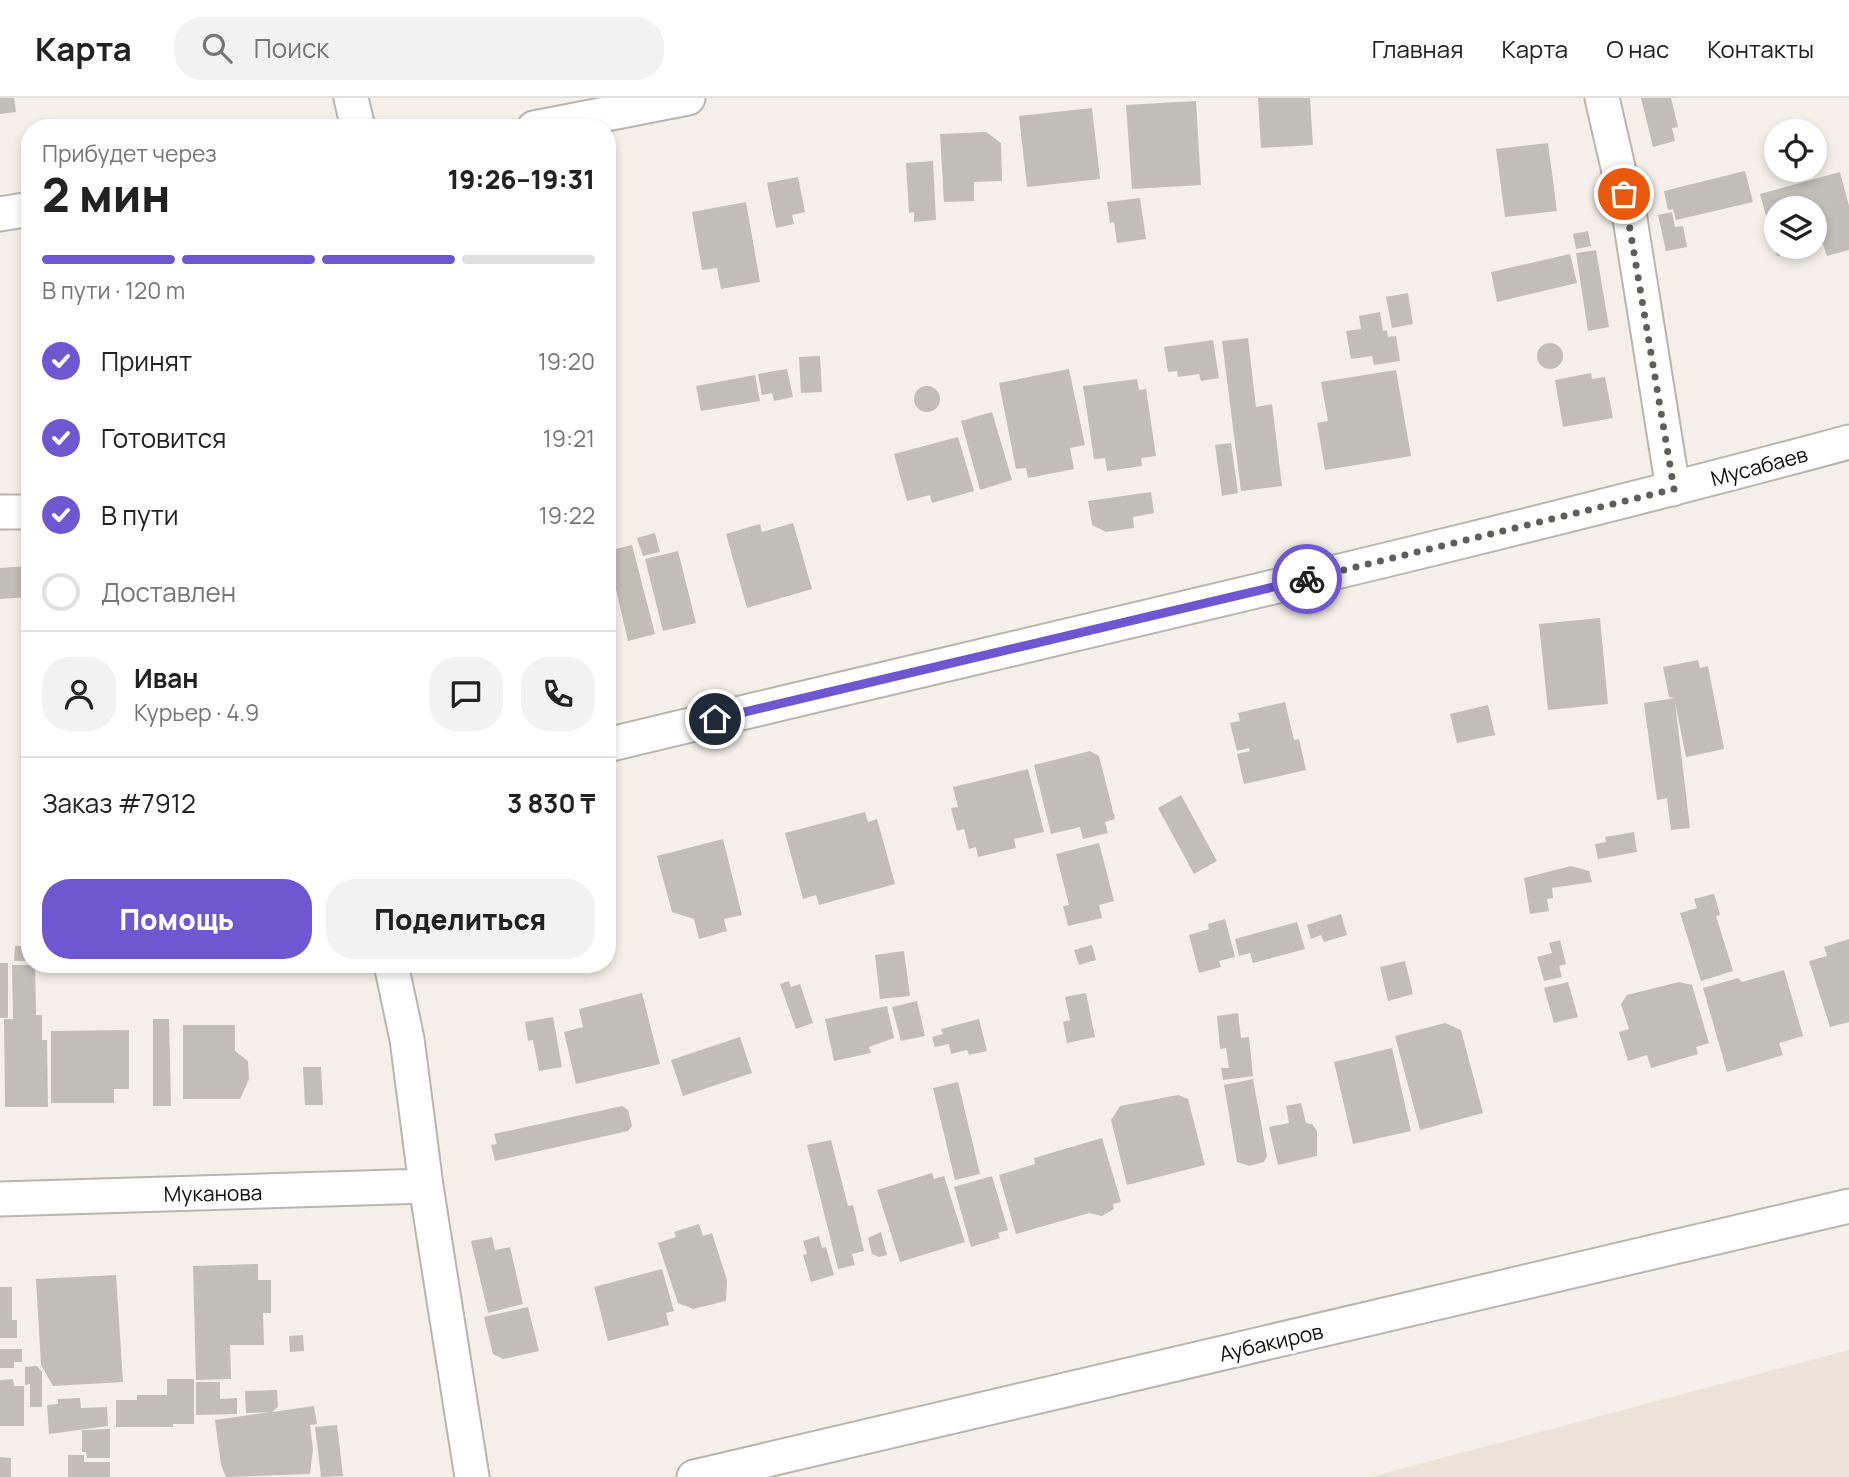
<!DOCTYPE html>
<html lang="ru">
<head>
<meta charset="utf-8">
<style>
	body { margin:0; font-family:Manrope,sans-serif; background:#f2f2f2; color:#222; height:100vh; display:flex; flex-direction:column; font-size:26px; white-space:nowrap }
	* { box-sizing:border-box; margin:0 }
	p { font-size:23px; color:#767676 }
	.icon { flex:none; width:38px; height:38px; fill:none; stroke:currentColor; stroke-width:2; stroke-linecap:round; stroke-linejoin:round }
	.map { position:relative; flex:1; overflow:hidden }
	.panel { position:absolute; left:21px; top:21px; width:595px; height:854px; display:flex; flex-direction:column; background:#fff; border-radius:28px; box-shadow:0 4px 10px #0003 }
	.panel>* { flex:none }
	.buttons { position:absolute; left:1764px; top:21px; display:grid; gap:14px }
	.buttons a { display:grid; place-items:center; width:63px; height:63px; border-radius:50%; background:#fff; box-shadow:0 4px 10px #0003; font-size:35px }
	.pin { position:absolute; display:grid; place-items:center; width:60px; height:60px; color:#fff; margin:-30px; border:4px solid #fff; border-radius:50%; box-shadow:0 2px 7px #0007 }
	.courier { position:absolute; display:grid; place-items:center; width:70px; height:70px; margin:-35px; border:5px solid #6e57d1; border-radius:50%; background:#fff; color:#222; box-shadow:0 2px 9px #0007 }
	.overview em { font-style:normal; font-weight:800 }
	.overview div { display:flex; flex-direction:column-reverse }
	.overview { display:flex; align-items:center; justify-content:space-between; height:119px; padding:0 21px }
	h1 { font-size:46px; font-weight:800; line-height:52px }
	.bar { display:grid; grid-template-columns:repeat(4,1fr); gap:10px 7px; align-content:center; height:84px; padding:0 21px }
	.bar i { height:9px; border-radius:5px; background:#e0e0e0 }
	.bar .selected { background:#6e57d1 }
	.bar p { grid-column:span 4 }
	.line { display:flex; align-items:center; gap:18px; padding:0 21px; border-top:2px solid #e0e0e0 }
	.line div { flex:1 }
	.round { display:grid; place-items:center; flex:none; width:74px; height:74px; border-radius:28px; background:#f2f2f2 }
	ol { padding:0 21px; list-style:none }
	li { display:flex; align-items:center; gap:21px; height:77px }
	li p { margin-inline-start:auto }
	li .icon { padding:7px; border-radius:50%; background:#6e57d1; color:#fff; stroke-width:4 }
	li:last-child { color:#767676 }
	li i { width:38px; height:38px; border:4px solid #e0e0e0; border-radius:50% }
	.primary-button { display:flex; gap:14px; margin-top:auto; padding:14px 21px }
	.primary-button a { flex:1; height:80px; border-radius:28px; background:#6e57d1; color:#fff; font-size:28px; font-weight:800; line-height:80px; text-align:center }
	.primary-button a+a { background:#f2f2f2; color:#222 }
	header { display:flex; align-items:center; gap:42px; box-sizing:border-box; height:98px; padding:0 35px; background:#fff; border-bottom:2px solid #e0e0e0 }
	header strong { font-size:33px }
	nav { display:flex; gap:38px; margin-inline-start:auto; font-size:24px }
	.search { width:490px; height:63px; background:#f2f2f2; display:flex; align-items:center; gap:18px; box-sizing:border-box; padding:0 24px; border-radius:28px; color:#767676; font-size:26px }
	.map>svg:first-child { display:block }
</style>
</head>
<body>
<header>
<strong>Карта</strong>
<div class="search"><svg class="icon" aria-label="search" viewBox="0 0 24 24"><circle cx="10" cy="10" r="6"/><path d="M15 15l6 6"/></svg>Поиск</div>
<nav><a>Главная</a><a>Карта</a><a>О нас</a><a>Контакты</a></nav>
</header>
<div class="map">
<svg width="1849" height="1379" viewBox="0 0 1849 1379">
	<rect width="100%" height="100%" fill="#f4f0e9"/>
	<!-- built -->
	<path fill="#ebe3d5" d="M1849,1252V1379H1370Z"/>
	<!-- building -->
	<path fill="#c1bdb7" d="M0,0H14L16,14L0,16Z
		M1258,0H1310L1313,47L1261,50Z
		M1641,0H1671L1678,29L1672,30L1675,43L1653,49Z
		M1196,3L1201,87L1132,91L1126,7Z
		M1092,10L1100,81L1027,89L1019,18Z
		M986,34L1001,45L1002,83L974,84V103L944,104L940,36Z
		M1548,45L1557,113L1505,119L1496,51Z
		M933,63L936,122L914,124V114L909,115L906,65Z
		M1745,73L1753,104L1676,122L1673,111L1668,112L1664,93Z
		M1840,74L1849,108V152L1827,158L1823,146L1815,148V110H1776V149L1809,150L1777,158L1760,96Z
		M798,79L805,114L792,117L794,126L776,130L767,85Z
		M1140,100L1146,141L1117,145L1114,124L1110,125L1107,104Z
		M746,104L760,184L721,191L717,170L702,172L692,114Z
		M1672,114L1675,129L1683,128L1687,149L1666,153L1658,117Z
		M1588,133L1591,148L1576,151L1573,136Z
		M1596,152L1609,229L1588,233L1576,155Z
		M1570,156L1577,185L1497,204L1491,174Z
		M1408,195L1413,226L1392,230L1386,199Z
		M1380,214L1383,233L1387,232L1388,239L1396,238L1400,263L1374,267L1372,258L1351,261L1346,233L1361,231L1359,218Z
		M1248,240L1256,309L1272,306L1282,388L1241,393L1222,243Z
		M1213,242L1219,280L1201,283L1199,276L1178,279L1177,273L1168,274L1164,249Z
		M1537 258a13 13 0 1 1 26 0a13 13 0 1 1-26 0Z
		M820,258L822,294L801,295L799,259Z
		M787,271L793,299L774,303L772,295L762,297L758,276Z
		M1069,271L1085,347L1070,350L1074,371L1028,380L1026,370L1016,371L999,285Z
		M1396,272L1411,358L1325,372L1317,325L1328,323L1321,284Z
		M1591,275L1592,281L1605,279L1613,320L1563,329L1555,282Z
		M755,277L760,303L701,313L696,288Z
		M1137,281L1139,292L1146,291L1156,358L1141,360L1142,368L1107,373L1105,360L1094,361L1083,288Z
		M914 301a13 13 0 1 1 26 0a13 13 0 1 1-26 0Z
		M992,314L1012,382L980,392L961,323Z
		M958,339L974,393L932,405L930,397L907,403L894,356Z
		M1231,345L1238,395L1222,398L1215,347Z
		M1151,394L1154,415L1133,419L1134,430L1106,434L1092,427L1088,403Z
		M793,425L812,491L747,510L726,436L760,426L762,434Z
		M655,435L660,454L643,458L637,440Z
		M632,447L655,536L628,543L607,453Z
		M678,453L696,525L663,533L645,461Z
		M30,468V499L0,501V470Z
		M1600,520L1608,606L1548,612L1539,526Z
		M1698,562L1700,570L1708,568L1724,651L1686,659L1675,604L1690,730L1671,732L1667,700L1657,702L1644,605L1675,600L1669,599L1663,569Z
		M1285,604L1294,642L1299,641L1306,672L1244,686L1237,656L1250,653L1249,650L1237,653L1230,625L1240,623L1238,615Z
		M1488,607L1495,637L1457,645L1450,616Z
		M1090,653L1099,658L1115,721L1105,724L1108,735L1083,741L1080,729L1051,736L1034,667Z
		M1028,671L1044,734L1014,741L1016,750L978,759L976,749L969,751L964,731L957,733L951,710L958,709L953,689Z
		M1181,697L1217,763L1194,776L1158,710Z
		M865,714L868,724L877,721L895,786L819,807L816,797L803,801L785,735Z
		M1634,734L1637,754L1598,761L1595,746L1606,744L1605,739Z
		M723,741L742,817L724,821L727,833L699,841L694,821L672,814L657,758Z
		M1099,745L1114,803L1099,807L1102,820L1068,828L1063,808L1069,807L1056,756Z
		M1571,768L1589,773L1592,784L1552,790L1553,800L1547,801L1549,813L1530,816L1524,780Z
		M1714,796L1720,817L1716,818L1733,873L1701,883L1680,815L1697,810L1694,801Z
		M1341,816L1347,837L1324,844L1321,837L1311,841L1307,827Z
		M1225,821L1235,859L1219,863L1221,869L1199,875L1189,837L1209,831L1208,826Z
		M1297,824L1305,851L1253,865L1250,855L1239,858L1235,841Z
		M1849,841V924L1830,929L1809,863L1827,858L1824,849Z
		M1560,842L1566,866L1559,868L1562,879L1544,883L1537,859L1552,855L1549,845Z
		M1092,847L1096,862L1079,867L1074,852Z
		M15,848H30V863H14Z
		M904,853L910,898L880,901L875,857Z
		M1405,863L1413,896L1388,903L1380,869Z
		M0,865H8V920H0Z
		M12,867H35L36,917H42V942H47L48,1009H5L4,921H13Z
		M1784,872L1803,938L1779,945L1783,957L1727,974L1703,890L1738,880L1742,884Z
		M789,883L791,889L800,886L813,925L796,931L780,886Z
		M1568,884L1578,919L1554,925L1544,890Z
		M1679,884L1692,887L1709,945L1696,949L1698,956L1651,970L1647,957L1628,963L1619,934L1629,931L1621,906L1627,897Z
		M642,895L660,966L576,986L564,934L583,929L579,911Z
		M1086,895L1095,939L1067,945L1063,924L1070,922L1065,899Z
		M917,903L925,938L901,943L892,909Z
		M887,908L894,940L869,949L871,955L834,963L825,921Z
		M1238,915L1241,940L1249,939L1253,978L1223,982L1221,970H1229L1226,950L1220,951L1217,918Z
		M553,919L562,969L539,973L533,942L528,943L525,924Z
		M153,921H169L171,1008H153Z
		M979,921L987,953L969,957L967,952L951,956L949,946L935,949L932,939L943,936L941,931Z
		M1445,925L1461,932L1483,1015L1420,1032L1395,938Z
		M183,927H235V953L248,963L249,981L240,1001H183Z
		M129,932V991H114V1005H51V933Z
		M740,939L752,975L683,998L671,962Z
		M1392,950L1411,1033L1353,1046L1334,964Z
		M303,969H321L323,1007H305Z
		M1253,981L1267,1058L1264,1064L1249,1068L1237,1064L1224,987Z
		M958,984L980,1076L955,1082L933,990Z
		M1178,997L1188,1001L1205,1067L1127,1087L1111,1022L1120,1008Z
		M1301,1005L1306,1025L1312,1026L1317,1033V1058L1278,1067L1269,1029L1289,1025L1286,1008Z
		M622,1008L628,1012L632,1028L628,1033L495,1063L491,1047L497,1046L494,1036Z
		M1102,1040L1121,1104L1113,1106L1114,1111L1102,1118L1089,1115L1016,1136L999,1077L1035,1066L1034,1060Z
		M831,1042L848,1108L853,1107L864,1153L852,1156L855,1167L838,1171L807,1047Z
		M932,1075L934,1081L944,1078L965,1144L900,1164L877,1092Z
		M992,1078L1008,1132L998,1135L1000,1140L971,1149L954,1089Z
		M699,1126L703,1138L712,1135L727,1182L726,1203L693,1211L678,1205L658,1145L676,1139L674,1134Z
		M881,1134L887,1157L879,1159L872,1156L868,1140Z
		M819,1138L822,1150L826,1149L834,1177L811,1184L803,1157L807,1156L803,1143Z
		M492,1139L495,1152L510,1149L523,1206L488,1215L471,1143Z
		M258,1166V1182H271V1215H263L264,1247H230L231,1281L196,1282L193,1168Z
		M662,1171L674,1213L666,1215L669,1227L608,1243L594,1189Z
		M116,1177L123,1284L53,1288L41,1267L36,1181Z
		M0,1189H12V1222H17V1240H0Z
		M528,1209L539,1253L503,1261L493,1256L484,1219Z
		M303,1237L304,1253L290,1254L289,1238Z
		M0,1251H22V1264H14V1270H0Z
		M37,1268L42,1274V1309H30V1286L25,1287V1269Z
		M13,1281L14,1288H24V1328H0V1282Z
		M167,1281H194V1326H173V1329H116V1302H137V1297H167Z
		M196,1284H220V1301L237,1300V1316L196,1317Z
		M277,1292L278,1309L272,1314L314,1308L317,1326L310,1327L313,1351L310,1376L226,1379L221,1367L215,1322L270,1314L246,1315L245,1293Z
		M80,1300L81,1310L107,1309L108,1328L49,1336L47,1307L58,1306V1301Z
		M337,1327L343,1378L321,1379L315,1329Z
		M110,1331V1360H87L86,1354H82V1332Z
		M68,1357H84V1364H110V1379H68Z
		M0,1359L11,1360V1379H0Z"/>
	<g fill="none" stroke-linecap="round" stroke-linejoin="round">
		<!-- street casing -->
		<g stroke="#b9b5ae" stroke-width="37">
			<path id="street" d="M351,0L358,30
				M1602,0L1630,121L1673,391
				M534,30L688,0
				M0,116L30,111
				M0,414H30
				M607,647C1021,547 1438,455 1849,344
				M391,866L407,941L426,1088L472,1379
				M0,1101L426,1088
				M694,1379L1849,1108"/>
		</g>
		<!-- street -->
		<use href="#street" stroke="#fff" stroke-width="33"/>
	</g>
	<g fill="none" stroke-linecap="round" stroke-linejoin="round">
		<!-- done -->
		<path stroke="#605e5a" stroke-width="7" stroke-dasharray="0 12.6" d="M1307,481L1674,391L1624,96"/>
		<!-- route -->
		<path stroke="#6e57d1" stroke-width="9" d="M715,621L1307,481"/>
	</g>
	<g text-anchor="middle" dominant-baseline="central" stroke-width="7" stroke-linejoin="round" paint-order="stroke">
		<!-- street labels -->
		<g font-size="21" fill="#100f0d" stroke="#fff">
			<text transform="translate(1759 368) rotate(-15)">Мусабаев</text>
			<text transform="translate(213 1095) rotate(-1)">Муканова</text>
			<text transform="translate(1271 1244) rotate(-13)">Аубакиров</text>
		</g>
	</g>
</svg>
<div class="buttons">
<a><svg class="icon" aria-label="locate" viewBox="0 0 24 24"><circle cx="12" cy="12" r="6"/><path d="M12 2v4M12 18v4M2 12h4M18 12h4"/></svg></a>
<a><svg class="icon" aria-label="layers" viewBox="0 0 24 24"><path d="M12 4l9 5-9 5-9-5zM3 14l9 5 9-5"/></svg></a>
</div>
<div class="pin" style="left:1624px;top:96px;background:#ea580c"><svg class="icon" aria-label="bag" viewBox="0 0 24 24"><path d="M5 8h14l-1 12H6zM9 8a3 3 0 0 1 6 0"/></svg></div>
<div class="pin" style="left:715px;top:621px;background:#1f2937"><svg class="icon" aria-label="home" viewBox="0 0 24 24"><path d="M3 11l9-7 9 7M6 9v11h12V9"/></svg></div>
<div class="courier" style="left:1307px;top:481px"><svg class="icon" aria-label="bike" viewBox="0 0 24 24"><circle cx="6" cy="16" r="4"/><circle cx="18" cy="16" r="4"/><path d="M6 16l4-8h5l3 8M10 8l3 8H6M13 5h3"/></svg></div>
<section class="panel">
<div class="overview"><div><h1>2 мин</h1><p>Прибудет через</p></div><em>19:26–19:31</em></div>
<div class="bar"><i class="selected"></i><i class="selected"></i><i class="selected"></i><i></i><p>В пути · 120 m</p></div>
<ol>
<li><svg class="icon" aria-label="check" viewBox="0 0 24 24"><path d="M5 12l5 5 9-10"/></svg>Принят<p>19:20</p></li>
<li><svg class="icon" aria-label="check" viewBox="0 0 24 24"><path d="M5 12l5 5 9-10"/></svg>Готовится<p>19:21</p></li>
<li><svg class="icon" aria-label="check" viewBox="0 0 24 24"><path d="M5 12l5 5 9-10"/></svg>В пути<p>19:22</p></li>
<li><i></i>Доставлен</li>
</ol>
<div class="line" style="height:126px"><a class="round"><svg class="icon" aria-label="person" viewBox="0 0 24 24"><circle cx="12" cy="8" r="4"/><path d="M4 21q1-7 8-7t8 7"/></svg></a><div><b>Иван</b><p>Курьер · 4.9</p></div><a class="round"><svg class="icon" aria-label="chat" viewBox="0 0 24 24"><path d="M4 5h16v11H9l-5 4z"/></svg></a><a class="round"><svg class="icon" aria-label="phone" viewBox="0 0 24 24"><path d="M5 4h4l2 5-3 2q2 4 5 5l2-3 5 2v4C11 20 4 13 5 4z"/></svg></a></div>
<div class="line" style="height:91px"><div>Заказ #7912</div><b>3 830 ₸</b></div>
<div class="primary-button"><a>Помощь</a><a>Поделиться</a></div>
</section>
</div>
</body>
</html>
